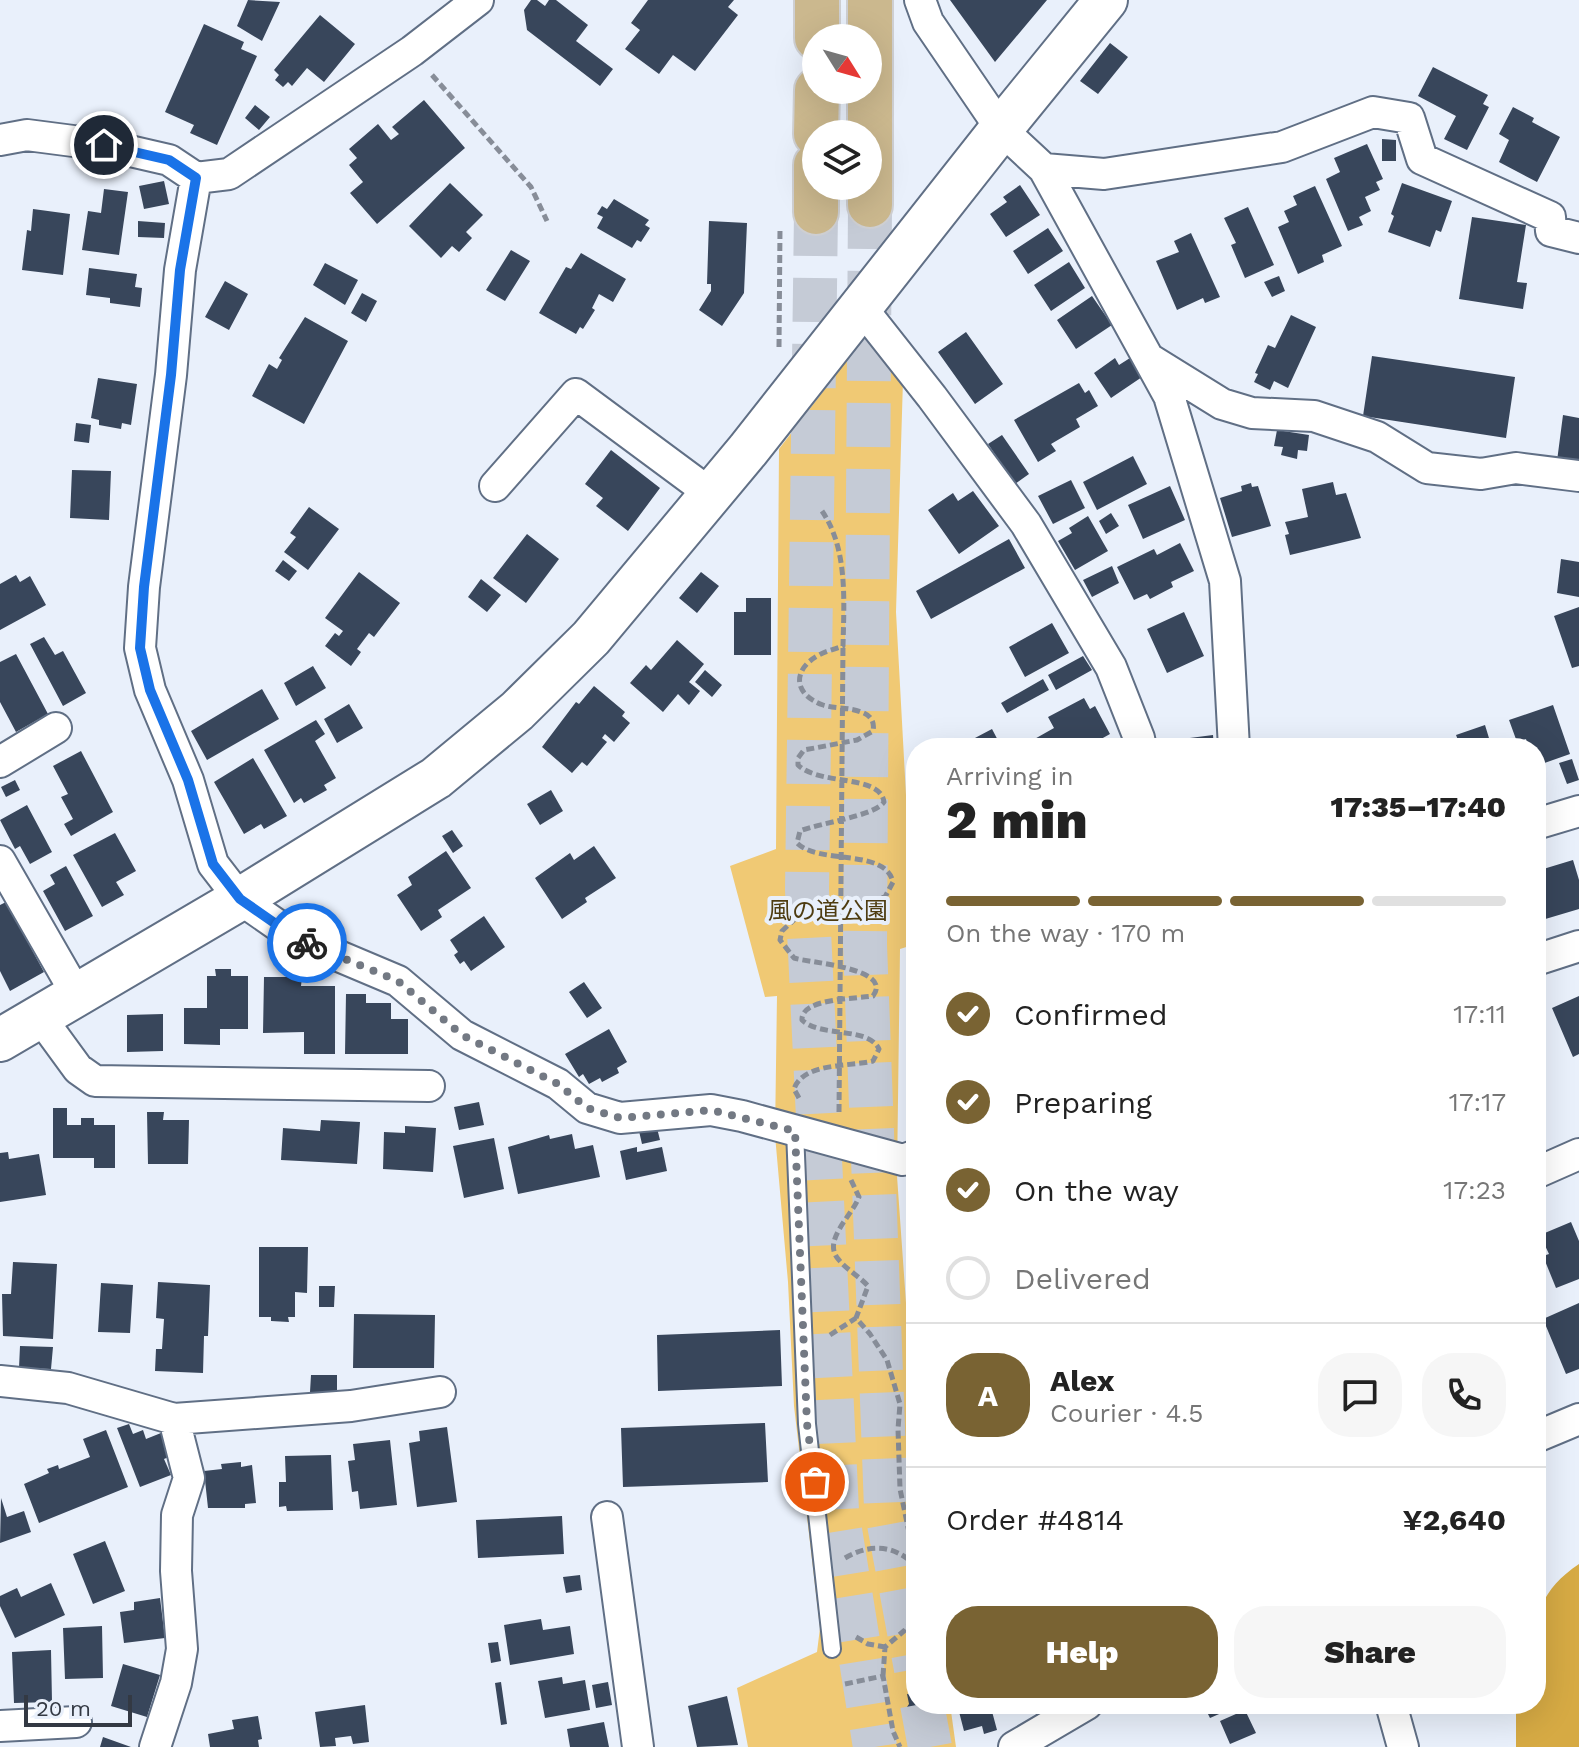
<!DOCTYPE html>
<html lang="en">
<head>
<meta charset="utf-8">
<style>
	body { margin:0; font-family:"Work Sans","Noto Sans JP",sans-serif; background:#f6f6f6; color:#222; height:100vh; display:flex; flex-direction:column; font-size:30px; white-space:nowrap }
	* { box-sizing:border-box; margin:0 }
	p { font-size:26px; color:#767676 }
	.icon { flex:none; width:44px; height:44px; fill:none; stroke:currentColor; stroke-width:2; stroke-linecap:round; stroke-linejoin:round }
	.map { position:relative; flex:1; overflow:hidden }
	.details { position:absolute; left:906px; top:738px; width:640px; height:976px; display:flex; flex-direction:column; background:#fff; border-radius:32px; box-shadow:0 8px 32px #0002 }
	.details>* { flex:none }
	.needle { width:52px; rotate:127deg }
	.buttons { position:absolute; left:802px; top:24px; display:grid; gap:16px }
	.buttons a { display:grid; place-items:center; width:80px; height:80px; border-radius:50%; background:#fff; box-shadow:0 8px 32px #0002; font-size:40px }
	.scale { position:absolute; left:24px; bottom:20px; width:108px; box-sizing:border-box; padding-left:8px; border:4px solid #333943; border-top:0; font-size:22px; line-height:28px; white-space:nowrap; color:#333943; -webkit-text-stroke:6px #e9f0fb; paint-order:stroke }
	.pin { position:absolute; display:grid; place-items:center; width:68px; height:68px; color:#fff; margin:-34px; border:4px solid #fff; border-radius:50%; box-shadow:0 2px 8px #0007 }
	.courier { position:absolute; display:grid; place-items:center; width:80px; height:80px; margin:-40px; border:6px solid #1a73e8; border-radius:50%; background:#fff; color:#222; box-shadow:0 2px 10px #0007 }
	.overview em { font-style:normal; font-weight:800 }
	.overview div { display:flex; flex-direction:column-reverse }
	.overview { display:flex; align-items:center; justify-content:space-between; height:136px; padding:0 40px }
	h1 { font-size:52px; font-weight:800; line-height:60px }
	.bar { display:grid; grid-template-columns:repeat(4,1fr); gap:12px 8px; align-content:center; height:96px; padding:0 40px }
	.bar i { height:10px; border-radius:6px; background:#e0e0e0 }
	.bar .on { background:#796333 }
	.bar p { grid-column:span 4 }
	.line { display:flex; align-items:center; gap:20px; padding:0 40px; border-top:2px solid #e0e0e0 }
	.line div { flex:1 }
	.round { display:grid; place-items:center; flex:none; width:84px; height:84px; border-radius:32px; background:#f6f6f6 }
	ol { padding:0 40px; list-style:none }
	li { display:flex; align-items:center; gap:24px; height:88px }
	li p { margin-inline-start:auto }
	li .icon { padding:8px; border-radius:50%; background:#796333; color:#fff; stroke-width:4 }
	li:last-child { color:#767676 }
	li i { width:44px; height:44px; border:4px solid #e0e0e0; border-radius:50% }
	.cta { display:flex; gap:16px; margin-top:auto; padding:16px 40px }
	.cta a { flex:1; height:92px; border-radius:32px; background:#796333; color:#fff; font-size:32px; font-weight:800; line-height:92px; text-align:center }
	.cta a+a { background:#f6f6f6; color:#222 }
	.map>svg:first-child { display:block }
</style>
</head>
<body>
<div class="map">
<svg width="1579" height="1747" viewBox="0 0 1579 1747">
	<rect width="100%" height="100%" fill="#e9f0fb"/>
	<!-- green -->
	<path fill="#f0c974" d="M861,342L903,380L896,612L909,850L916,874V944L900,949L897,1176L916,1444V1704H950L956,1747H748L737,1688L817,1652L820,1628L794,1406L788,1282L775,1135L777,996L765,997L730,866L776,849L779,449Z"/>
	<!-- forest -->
	<path fill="#d6aa44" d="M1579,1564V1747H1516V1704H1536C1536,1644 1522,1602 1579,1564Z"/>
	<!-- building -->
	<path fill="#38465b" d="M248,0L280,2L262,41L237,26Z
		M531,0H537L545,6L549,0H556L588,25L576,41L613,69L600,86L527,30L524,10Z
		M648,0H734L728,7L738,15L695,71L673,55L659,74L625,49L640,30L631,23Z
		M950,0H1047L995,62Z
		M320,15L355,44L324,82L307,68L292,86L288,82L283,87L275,80L279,75L274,70Z
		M204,24L244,42L241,49L257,56L217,145L190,133L194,125L165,112Z
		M1110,43L1128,57L1098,94L1080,81Z
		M1433,67L1488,95L1483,104L1489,107L1467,150L1444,139L1456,116L1418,96Z
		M424,100L465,148L377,224L350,193L363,182L349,165L357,158L349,149L378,124L391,140L399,134L392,127Z
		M255,105L270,117L259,130L245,118Z
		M1513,107L1534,118L1532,122L1560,137L1537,182L1499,162L1509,140L1499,134Z
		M1382,139L1396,140V161H1382Z
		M1367,144L1383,179L1376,182L1380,190L1365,197L1371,211L1359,217L1363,225L1348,231L1326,179L1340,172L1334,158Z
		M164,181L169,204L144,209L139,186Z
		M450,183L483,215L466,232L472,238L459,252L452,246L441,258L409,226Z
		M1402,183L1452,201L1441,232L1436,230L1430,247L1388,232L1394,216L1391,214Z
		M1020,185L1040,215L1006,237L990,214L1007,202L1003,197Z
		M1315,186L1342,246L1322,255L1324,262L1298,274L1278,227L1289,222L1284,211L1297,205L1293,196Z
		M104,189L128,192L119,255L82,250L88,211L101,213Z
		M614,199L649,220L645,225L650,228L641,242L637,240L632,248L597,228L603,217L597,214L602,206L607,209Z
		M1248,207L1274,265L1245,278L1231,245L1236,243L1224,218Z
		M33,209L70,214L63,275L22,270L27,230L31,231Z
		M1472,217L1526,225L1517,282L1527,283L1523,309L1459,299Z
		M138,221L165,223L164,238L138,237Z
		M709,221L747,223L744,293L722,326L699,310L711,291V284H707Z
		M1048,228L1063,251L1028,274L1013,251Z
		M1191,233L1220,297L1205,303L1203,298L1177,310L1156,261L1179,252L1174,241Z
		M511,250L530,261L505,301L486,290Z
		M581,253L626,279L613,302L599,294L592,308L595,310L583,329L580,327L576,334L539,313L566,267L571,269Z
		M1069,262L1085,288L1051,311L1034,285Z
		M325,263L358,280L345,305L313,285Z
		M89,268L137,274L135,287L142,288L140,307L110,303V298L86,295Z
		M1279,276L1285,291L1272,297L1264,282Z
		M225,281L248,294L229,330L205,317Z
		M362,293L377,301L366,322L351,313Z
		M1092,296L1112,325L1076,349L1057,320Z
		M1291,315L1316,327L1288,388L1274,381L1270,390L1254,382L1258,374L1255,373L1268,345L1275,348Z
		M305,317L348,341L304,424L252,396L269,364L277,369L282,360L279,358Z
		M966,332L1003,384L975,404L938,352Z
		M1372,356L1515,377L1506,438L1363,416Z
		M1115,358L1119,365L1130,358L1142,377L1111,398L1094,373Z
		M98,378L137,384L131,425L122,423L121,429L99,425V420L91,418Z
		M1079,383L1085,393L1089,390L1098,406L1076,419L1080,427L1051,444L1056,451L1038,462L1014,420Z
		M1563,415L1579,418V464L1557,461Z
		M76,423L91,425L89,443L74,441Z
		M1277,430L1309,435L1307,451L1298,450L1297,459L1281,455L1283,447L1274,446Z
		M1002,435L1029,474L1015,484L988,444Z
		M611,450L660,488L628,531L596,506L603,498L585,484Z
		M1133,456L1147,484L1097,510L1083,482Z
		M72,470L111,471L109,520L70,518Z
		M1071,480L1085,508L1053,524L1038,496Z
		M1333,482L1336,495L1346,493L1361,538L1290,555L1285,535L1289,534L1285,522L1308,517L1302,489Z
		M1251,483L1252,487L1258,486L1271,526L1232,537L1220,498L1242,491L1241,486Z
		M1170,486L1185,520L1143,539L1128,505Z
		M973,491L999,526L959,554L928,510L953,493L958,501Z
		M309,507L339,529L308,570L284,552L296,537L290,533Z
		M1111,513L1119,526L1106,534L1099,521Z
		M1088,516L1108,551L1075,570L1058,541L1072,533L1069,528Z
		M527,534L559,559L526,603L493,578Z
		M1009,539L1025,568L931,619L916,591Z
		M1180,543L1194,571L1171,582L1173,587L1150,599L1147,594L1134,600L1117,567L1154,549L1157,555Z
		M1561,559L1579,562V597L1557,593Z
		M283,560L297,571L289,581L275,571Z
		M1112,566L1119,583L1092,597L1083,580Z
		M359,572L400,603L374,637L369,633L357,649L361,652L351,666L325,646L335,633L339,636L343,631L325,618Z
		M701,572L719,586L697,613L679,598Z
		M16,575L20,582L30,576L46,605L0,630V584Z
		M481,579L501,595L487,612L468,597Z
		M746,598H771V655H734V612H746Z
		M1579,607V666L1572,668L1554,616Z
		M1184,612L1204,656L1167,673L1147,629Z
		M1052,623L1069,653L1025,677L1009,647Z
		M44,637L55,655L63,651L86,693L63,706L30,644Z
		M677,640L704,664L689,682L700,691L689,705L678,694L663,712L630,683L646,665L651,670Z
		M16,654L48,714L16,732L0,702V662Z
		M1083,656L1092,670L1056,690L1048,675Z
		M313,666L326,688L296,706L284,683Z
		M705,670L722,685L712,697L695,682Z
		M1043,679L1049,690L1007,713L1001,703Z
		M594,686L625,712L622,716L630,723L614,742L605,734L602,738L607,742L587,766L582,762L572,773L542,747L576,702L579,704Z
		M262,689L279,719L207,760L191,731Z
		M1084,698L1090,709L1095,706L1110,734L1085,748H1035L1031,741L1054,728L1048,717Z
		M349,704L363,728L337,743L324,719Z
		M1553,705L1570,754L1536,766V748H1528L1526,739L1517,742L1509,720Z
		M316,720L325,734L315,741L336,778L324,785L327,790L304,803L301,798L294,803L264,750Z
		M1485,725L1492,748H1461L1456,735Z
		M992,729L1002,748H956Z
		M1213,735L1214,748H1161V746L1183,744L1182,739Z
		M81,751L113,812L71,836L64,824L73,819L61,797L68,794L53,766Z
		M253,758L287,816L264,829L261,824L244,834L214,782Z
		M1572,759L1579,780L1567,784L1559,763Z
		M15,780L20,790L6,797L1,787Z
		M551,790L563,811L540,825L527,804Z
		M27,805L52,852L30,864L20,846L15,849L0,820Z
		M452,830L463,846L453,853L442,836Z
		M115,833L136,871L116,882L124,895L102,907L73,855Z
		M594,846L616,878L585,898L587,902L562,919L535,878L570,853L574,860Z
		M446,851L471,888L438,910L442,917L421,931L397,895L412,885L408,877Z
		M1573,860L1579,880V909L1542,920L1536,901V877L1542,875L1540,870Z
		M66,866L93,916L65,931L43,891L55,884L50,875Z
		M6,902L44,972L10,991L0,971V905Z
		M484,916L505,947L471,971L464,961L460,964L454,955L458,952L450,940Z
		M215,969H231V976H248V1029H220V1045L184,1044V1008H207V976H216Z
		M264,977H302L301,986H335V1054H304V1032L263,1033Z
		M584,982L602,1008L587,1018L569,992Z
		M346,994H366V1003H391V1019H408V1054H345Z
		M1579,996V1054L1573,1057L1552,1008Z
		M163,1014V1051L127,1052V1015Z
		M609,1029L627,1062L617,1068L619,1073L602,1082L600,1078L589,1084L583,1074L579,1077L565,1054Z
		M479,1102L484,1125L459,1130L454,1107Z
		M53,1108H67V1125H81V1118H94V1125H115V1168H94V1158H53Z
		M147,1112H164L163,1120H189L188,1164H148Z
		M321,1120L360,1122L357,1164L281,1160L283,1128L320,1131Z
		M405,1126L436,1128L433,1172L383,1169L384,1132L405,1133Z
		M657,1128L660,1140L642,1144L639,1131Z
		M572,1134L575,1149L593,1145L600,1177L518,1194L508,1147L549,1135L550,1139Z
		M494,1138L504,1189L464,1198L453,1146Z
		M637,1147V1152L662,1147L667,1171L626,1180L620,1151Z
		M8,1152L9,1159L39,1154L46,1195L0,1202V1153Z
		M1571,1222L1579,1241V1279L1556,1288L1543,1256L1549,1254L1540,1235Z
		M259,1247H308L307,1293L295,1292V1317H288L289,1322L271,1321V1317H259Z
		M13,1262L57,1264L53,1339L3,1336L2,1294H11Z
		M158,1282L210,1285L208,1336H204L203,1373L155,1371L156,1349H162L164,1319L156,1318Z
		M101,1283L133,1285L130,1333L98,1332Z
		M319,1286H335L334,1307H319Z
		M1579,1303V1369L1566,1374L1543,1319Z
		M354,1314L435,1315L434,1368H353Z
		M780,1330L782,1386L658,1391L657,1335Z
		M20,1346L53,1347L51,1369L19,1368Z
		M311,1375H337V1393L310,1392Z
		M765,1423L768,1482L623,1487L621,1428Z
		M129,1424L133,1434L143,1430L146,1439L161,1433L171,1456L164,1459L171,1475L140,1487L117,1428Z
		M447,1427L457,1502L417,1507L409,1443L420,1441L419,1431Z
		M106,1430L128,1487L39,1523L24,1484L49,1473L47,1469L58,1465L59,1469L90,1457L83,1439Z
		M390,1440L397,1505L360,1509L358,1491L352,1492L348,1461L355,1460L353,1444Z
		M331,1455L333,1510L287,1511L286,1506L279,1507V1482H286L285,1456Z
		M241,1462V1467L252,1465L256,1503L245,1504V1508H208L204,1471L222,1469L221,1464Z
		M1,1498L7,1517L24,1511L31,1532L0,1543Z
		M562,1516L564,1554L478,1558L476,1520Z
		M105,1541L125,1591L93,1604L73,1554Z
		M580,1575L582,1590L566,1593L563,1577Z
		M51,1583L65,1615L15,1638L0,1606V1596L17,1588L21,1597Z
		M160,1598L165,1638L124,1643L120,1612L134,1610V1602Z
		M541,1619L543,1630L570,1626L574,1654L510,1665L504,1625Z
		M102,1626L103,1678L65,1679L63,1628Z
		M498,1642L501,1661L491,1663L488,1643Z
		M51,1650L52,1702L14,1703L12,1652Z
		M123,1664L160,1675L147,1717L111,1706Z
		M562,1677L563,1684L585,1680L590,1710L545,1718L538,1681Z
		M501,1682L507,1724L501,1725L495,1683Z
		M608,1682L612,1705L596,1708L592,1685Z
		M916,1693V1704H942L945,1726L935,1744L915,1747L911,1731L906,1728L903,1713L909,1704L907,1694Z
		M727,1696L738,1745L697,1747L688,1706Z
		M957,1704H990L997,1730L984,1734L982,1726L964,1731Z
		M1208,1704H1242L1210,1718L1204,1706Z
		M365,1705L369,1742L353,1744L351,1736L335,1738L336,1746L320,1747L315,1712Z
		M1245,1710L1256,1733L1230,1744L1220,1721Z
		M258,1716L262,1739L258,1740L259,1747H210L208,1734L234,1729L232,1720Z
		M604,1722L609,1747H570L567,1729Z
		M103,1737L131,1747H100Z"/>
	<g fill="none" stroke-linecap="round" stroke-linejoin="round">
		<!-- primary-tunnel -->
		<path stroke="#c5cbd6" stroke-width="44" stroke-dasharray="44 22" stroke-linecap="butt" d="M870,205L865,944L886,1508L916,1669
			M816,212L807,890L837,1511L875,1747
			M922,1704L930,1747"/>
		<!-- lane casing -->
		<g stroke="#606f85" stroke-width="20">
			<path id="lane" d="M795,1131L807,1424L832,1649"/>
		</g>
		<!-- street casing -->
		<g stroke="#606f85" stroke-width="34">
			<path id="street" d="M478,0L412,51L229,174L196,178L180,270L171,375L144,587L140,648L150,690L188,780L213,864L240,899L296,938L398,981L462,1035L558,1084L587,1108L620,1118L711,1110L742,1116L903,1160L916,1155
				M920,0L928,22L1001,129L1044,169L1169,396L1225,581L1234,748
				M0,140L27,135L104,145L169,160L196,178
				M1044,169L1104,174L1282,147L1373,112L1409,118L1422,159L1550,217L1551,231L1579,238
				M861,307L932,397L1026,524L1111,667L1139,738L1141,748
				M1151,360L1222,404L1252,413L1314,416L1377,437L1427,468L1481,474L1516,468L1579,476
				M495,486L576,394L711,494
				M0,762L56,728
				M1536,824L1579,811
				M0,861L77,995
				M1536,960L1579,946
				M40,1017L78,1069L95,1081L429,1086
				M1536,1173L1579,1154
				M0,1381L68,1388L174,1419L351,1406L440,1392
				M1536,1437L1579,1419
				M607,1517L638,1747
				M1391,1704L1403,1747
				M0,1726L76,1722
				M155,1747L176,1683L182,1649L176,1571L177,1515L189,1478L174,1419
				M1014,1747L1087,1704"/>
		</g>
		<!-- secondary casing -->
		<g stroke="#606f85" stroke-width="46">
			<path id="secondary" d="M0,1040L240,899L436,778L517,711L591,638L748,450L1001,129L1106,0"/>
		</g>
		<!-- primary casing -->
		<g stroke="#cecfd2" stroke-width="48">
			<path id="primary" d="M870,0V205
				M817,38V0
				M816,134L817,90
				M816,212V165"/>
		</g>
		<!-- path -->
		<path stroke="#878d98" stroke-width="5" stroke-dasharray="8 4" stroke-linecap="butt" d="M432,75L531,187L547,221
			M779,347L780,229
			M799,1098L794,1089C803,1062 850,1067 873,1061L879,1049C868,1026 821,1038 802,1020C801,998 855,999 873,996C894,968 810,963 794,958L780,940L782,931L796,918L885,897L893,882C885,848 819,865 797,843L800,831C819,823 875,816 884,802C880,774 820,786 798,765V758L804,750L857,740L873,731C875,721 870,715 861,712C849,707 835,709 823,705C794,695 791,670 819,655C826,651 835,649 843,646C844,601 848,549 822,511
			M839,1112L843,646
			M851,1180L859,1197C852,1216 821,1241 839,1260C847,1270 859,1276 868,1286L856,1318L870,1334L887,1360L900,1404L898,1429L900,1489L916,1566
			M830,1335L856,1318
			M845,1558C871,1543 894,1545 915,1565
			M856,1637L868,1644L885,1647
			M883,1676L885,1647L905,1630L916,1615
			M845,1684L883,1676L893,1731L900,1747"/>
		<!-- lane -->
		<use href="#lane" stroke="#fff" stroke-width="16"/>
		<!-- street -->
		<use href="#street" stroke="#fff" stroke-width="30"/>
		<!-- secondary -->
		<use href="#secondary" stroke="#fff" stroke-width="42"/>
		<!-- primary -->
		<use href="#primary" stroke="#cbb88e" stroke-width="44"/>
	</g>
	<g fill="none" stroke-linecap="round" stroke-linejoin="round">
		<!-- done -->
		<path stroke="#737983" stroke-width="8" stroke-dasharray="0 14.4" d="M307,943L398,981L462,1035L558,1084L587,1108L620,1118L711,1110L795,1131L807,1424L815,1482"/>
		<!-- route -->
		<path stroke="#1a73e8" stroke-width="10" d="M104,145L169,160L196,178L180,270L171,375L144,587L140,648L150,690L188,780L213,864L240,899L296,938L307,943"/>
	</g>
	<g text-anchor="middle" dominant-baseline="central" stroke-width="8" stroke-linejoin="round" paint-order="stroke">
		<!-- park labels -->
		<g font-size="24" fill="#4e3c11" stroke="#e9f0fb">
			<text x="828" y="911">風の道公園</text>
		</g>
	</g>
</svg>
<div class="buttons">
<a><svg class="needle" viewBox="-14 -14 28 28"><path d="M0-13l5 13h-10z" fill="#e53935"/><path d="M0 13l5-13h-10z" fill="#767676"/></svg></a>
<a><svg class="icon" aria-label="layers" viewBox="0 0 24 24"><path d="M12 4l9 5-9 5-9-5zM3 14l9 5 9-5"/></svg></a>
</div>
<div class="scale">20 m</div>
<div class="pin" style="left:815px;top:1482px;background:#ea580c"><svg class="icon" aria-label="bag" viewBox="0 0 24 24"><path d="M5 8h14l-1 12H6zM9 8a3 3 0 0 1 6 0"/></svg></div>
<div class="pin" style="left:104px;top:145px;background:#1f2937"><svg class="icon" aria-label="home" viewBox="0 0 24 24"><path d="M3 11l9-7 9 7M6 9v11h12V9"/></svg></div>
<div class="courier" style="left:307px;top:943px"><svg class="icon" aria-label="bike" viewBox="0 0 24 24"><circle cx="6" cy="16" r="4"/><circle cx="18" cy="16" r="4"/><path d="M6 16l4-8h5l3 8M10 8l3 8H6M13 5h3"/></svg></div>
<section class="details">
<div class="overview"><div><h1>2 min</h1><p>Arriving in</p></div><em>17:35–17:40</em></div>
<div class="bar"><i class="on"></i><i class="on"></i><i class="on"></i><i></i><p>On the way · 170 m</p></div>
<ol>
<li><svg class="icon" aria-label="check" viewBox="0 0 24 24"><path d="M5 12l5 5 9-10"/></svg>Confirmed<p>17:11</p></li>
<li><svg class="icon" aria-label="check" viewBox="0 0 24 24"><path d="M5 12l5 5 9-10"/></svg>Preparing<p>17:17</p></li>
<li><svg class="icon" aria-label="check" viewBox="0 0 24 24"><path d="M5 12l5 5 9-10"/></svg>On the way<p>17:23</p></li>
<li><i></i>Delivered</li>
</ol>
<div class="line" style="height:144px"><b class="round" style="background:#796333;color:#fff">A</b><div><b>Alex</b><p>Courier · 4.5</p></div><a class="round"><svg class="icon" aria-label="chat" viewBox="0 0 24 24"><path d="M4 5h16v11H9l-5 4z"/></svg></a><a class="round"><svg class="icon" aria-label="phone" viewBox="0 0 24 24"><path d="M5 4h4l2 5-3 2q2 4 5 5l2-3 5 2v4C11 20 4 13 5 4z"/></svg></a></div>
<div class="line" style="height:104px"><div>Order #4814</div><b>¥2,640</b></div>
<div class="cta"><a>Help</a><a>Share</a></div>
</section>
</div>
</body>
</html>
